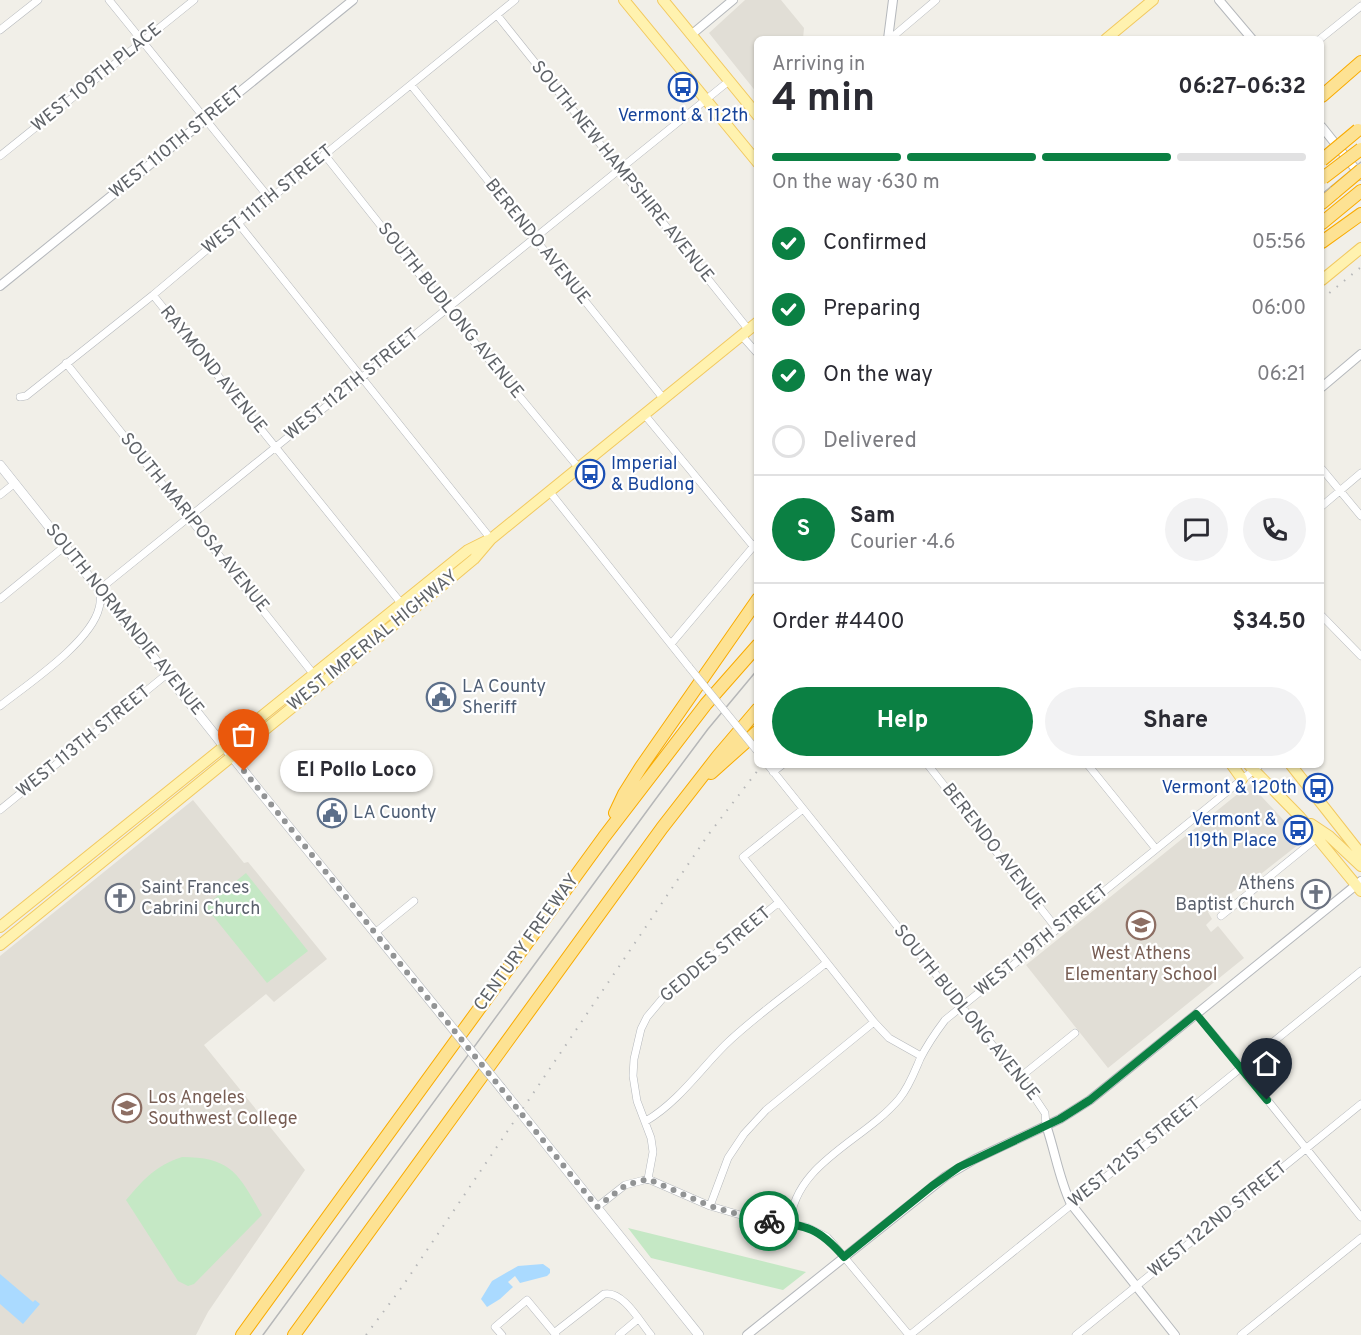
<!DOCTYPE html>
<html lang="en">
<head>
<meta charset="utf-8">
<style>
	body { margin:0; font-family:Overpass,sans-serif; background:#f2f2f3; color:#2b2b33; height:100vh; display:flex; flex-direction:column; font-size:22px; white-space:nowrap }
	* { box-sizing:border-box; margin:0 }
	p { font-size:20px; color:#7c7c81 }
	.icon { flex:none; width:33px; height:33px; fill:none; stroke:currentColor; stroke-width:2; stroke-linecap:round; stroke-linejoin:round }
	.map { position:relative; flex:1; overflow:hidden }
	.panel { position:absolute; left:754px; top:36px; width:570px; height:732px; display:flex; flex-direction:column; background:#fff; border-radius:9px; box-shadow:0 2px 4px #0004 }
	.panel>* { flex:none }
	.pin { position:absolute; display:grid; place-items:center; width:51px; height:51px; color:#fff; margin:-62px -26px; border-radius:50% 50% 50% 0; rotate:-45deg; box-shadow:0 0 6px #0007 }
	.pin .icon { rotate:45deg }
	.courier { position:absolute; display:grid; place-items:center; width:60px; height:60px; margin:-30px; border:4px solid #0b8043; border-radius:50%; background:#fff; color:#222; box-shadow:0 2px 8px #0007 }
	.bubble { position:absolute; height:42px; border-radius:21px; background:#fff; box-shadow:0 2px 4px #0004; font-size:20px; font-weight:700; line-height:42px; text-align:center }
	.overview em { font-style:normal; font-weight:700 }
	.overview div { display:flex; flex-direction:column-reverse }
	.overview { display:flex; align-items:center; justify-content:space-between; height:102px; padding:0 18px }
	h1 { font-size:39px; font-weight:700; line-height:45px }
	.bar { display:grid; grid-template-columns:repeat(4,1fr); gap:9px 6px; align-content:center; height:72px; padding:0 18px }
	.bar i { height:8px; border-radius:4px; background:#e1e1e2 }
	.bar .active { background:#0b8043 }
	.bar p { grid-column:span 4 }
	.line { display:flex; align-items:center; gap:15px; padding:0 18px; border-top:2px solid #e1e1e2 }
	.line div { flex:1 }
	.round { display:grid; place-items:center; flex:none; width:63px; height:63px; border-radius:32px; background:#f2f2f3 }
	ol { padding:0 18px; list-style:none }
	li { display:flex; align-items:center; gap:18px; height:66px }
	li p { margin-inline-start:auto }
	li .icon { padding:6px; border-radius:50%; background:#0b8043; color:#fff; stroke-width:4 }
	li:last-child { color:#7c7c81 }
	li i { width:33px; height:33px; border:3px solid #e1e1e2; border-radius:50% }
	.action { display:flex; gap:12px; margin-top:auto; padding:12px 18px }
	.action a { flex:1; height:69px; border-radius:36px; background:#0b8043; color:#fff; font-size:24px; font-weight:700; line-height:69px; text-align:center }
	.action a+a { background:#f2f2f3; color:#2b2b33 }
	.map>svg:first-child { display:block }
</style>
</head>
<body>
<div class="map">
<svg width="1361" height="1335" viewBox="0 0 1361 1335">
	<rect width="100%" height="100%" fill="#f1efe8"/>
	<!-- education -->
	<path fill="#e1ded6" d="M745,0H781L804,28L803,39H758L757,93L709,33Z
		M1250,784L1303,841L1257,877L1254,875L1208,912L1212,919L1206,925L1211,932L1218,926L1244,958L1108,1068L1026,965Z
		M193,800L244,863L248,862L327,959L274,1002L266,994L204,1045L305,1170L208,1312L196,1335H0V956Z"/>
	<!-- green -->
	<path fill="#c5e8c5" d="M246,873L308,951L267,983L205,906Z
		M182,1157C232,1157 239,1175 262,1215L194,1284L188,1286L178,1281L126,1200C144,1179 155,1166 182,1157Z
		M628,1228L806,1272L783,1290L651,1258Z"/>
	<!-- water -->
	<path fill="#aadaff" d="M543,1264L550,1269V1273L547,1276L520,1283L515,1276L508,1282L513,1287L500,1299L487,1307L481,1299L492,1281L518,1266Z
		M0,1274L33,1302L35,1300L40,1304L23,1324L0,1304Z"/>
	<g fill="none" stroke-linecap="round" stroke-linejoin="round">
		<!-- minor casing -->
		<g stroke="#b5b8bc" stroke-width="8">
			<path id="minor" d="M109,0L270,199
				M497,15L748,329
				M0,30L38,0
				M890,39L936,0
				M1320,39L1361,6
				M411,85L663,398
				M324,154L447,309L578,467
				M0,156L194,0
				M238,223L491,539
				M153,295L409,613
				M741,335L758,354
				M66,363L315,676
				M20,397L26,396L153,295L260,205L270,199L515,0
				M644,414L753,546
				M1322,469L1361,516
				M549,491L689,667
				M0,495L15,483
				M1322,506L1361,473
				M0,599L65,546
				M1322,616L1361,656
				M671,644L758,541
				M0,706C28,684 91,642 99,608C101,602 100,595 100,589L729,81
				M768,765L1035,1098L1045,1113L1046,1125
				M928,765L1057,929
				M1088,765L1156,849
				M773,772L782,765
				M803,809L743,857L874,1022L889,1038L921,1056
				M0,810L167,674
				M1221,916L1317,838
				M376,932L414,901
				M1196,1014L1241,1067L1361,1217
				M1019,1078L1075,1033
				M646,1121C678,1102 699,1071 725,1045C756,1015 793,990 826,963
				M648,1179L653,1152L651,1138L637,1101L633,1076L634,1059L641,1029L647,1017L668,992L778,903
				M710,1206L728,1158L744,1134L766,1110L874,1022
				M597,1207L625,1185L648,1179L710,1206L754,1219L807,1227L827,1237L835,1246L909,1335
				M790,1224C794,1163 864,1141 899,1099C909,1087 914,1073 920,1059C927,1045 936,1032 945,1020L1260,765
				M554,1333L604,1294C623,1290 640,1322 651,1335
				M502,1335L495,1327L527,1300L556,1335
				M619,1335L638,1319
				M910,1335L1361,971
				M1076,1335L1361,1104
				M1241,1335L1361,1238"/>
		</g>
		<!-- tertiary casing -->
		<g stroke="#b5b8bc" stroke-width="10">
			<path id="tertiary" d="M1219,0L1252,39
				M691,35L733,0
				M888,39L893,0
				M1322,127L1361,176
				M0,286L353,0
				M1322,387L1361,354
				M1046,1125C1055,1151 1059,1179 1071,1204L1175,1335
				M747,1335L946,1176L975,1159L1060,1119L1090,1100L1361,881"/>
		</g>
		<!-- secondary casing -->
		<g stroke="#b6babf" stroke-width="10">
			<path id="secondary" d="M0,465L262,794L441,1014
				M501,1088L699,1335"/>
		</g>
		<!-- primary casing -->
		<g stroke="#f2c960" stroke-width="12">
			<path id="primary" d="M624,0L758,163
				M663,0L758,116
				M1106,39L1153,0
				M1322,280L1361,248
				M1232,765L1242,779
				M1249,765L1300,817L1361,891
				M1291,765L1361,854
				M1311,824L1329,836L1361,866
				M0,927L468,550L488,540
				M0,945L439,588L474,559L491,539L758,322"/>
		</g>
		<!-- motorway casing -->
		<g stroke="#f9ab00" stroke-width="14">
			<path id="motorway" d="M1322,96L1361,62
				M1322,203L1335,192
				M1322,223L1361,191
				M1322,242L1361,214
				M711,773L758,731
				M615,813L624,794L641,767L758,599
				M242,1335L604,837L706,704L758,645
				M294,1335L662,828L718,756L758,709"/>
		</g>
		<!-- minor -->
		<use href="#minor" stroke="#fff" stroke-width="7"/>
		<!-- tertiary -->
		<use href="#tertiary" stroke="#fff" stroke-width="8"/>
		<!-- secondary -->
		<use href="#secondary" stroke="#fff" stroke-width="9"/>
		<!-- primary -->
		<use href="#primary" stroke="#fff2af" stroke-width="10"/>
		<!-- motorway -->
		<use href="#motorway" stroke="#fde293" stroke-width="12"/>
		<!-- tram -->
		<path stroke="#b6b7b8" stroke-width="1.5" d="M1322,194L1361,162
			M263,1335L655,800L708,729L758,669"/>
		<!-- rail -->
		<path stroke="#b6b7b8" stroke-width="2" stroke-dasharray="1.5 8" stroke-linecap="butt" d="M1322,299L1361,267
			M366,1335L402,1287L708,835L762,765"/>
		<!-- minor-bridge casing -->
		<g stroke="#b5b8bc" stroke-width="8" stroke-linecap="butt">
			<path id="minor-bridge" d="M689,667L758,752"/>
		</g>
		<!-- secondary-bridge casing -->
		<g stroke="#b6babf" stroke-width="10" stroke-linecap="butt">
			<path id="secondary-bridge" d="M441,1014L501,1088"/>
		</g>
		<!-- motorway-bridge casing -->
		<g stroke="#f9ab00" stroke-width="14" stroke-linecap="butt">
			<path id="motorway-bridge" d="M1322,160L1358,130
				M1323,178L1361,149
				M1335,192L1361,170"/>
		</g>
		<!-- minor-bridge -->
		<use href="#minor-bridge" stroke="#fff" stroke-width="7"/>
		<!-- secondary-bridge -->
		<use href="#secondary-bridge" stroke="#fff" stroke-width="9"/>
		<!-- motorway-bridge -->
		<use href="#motorway-bridge" stroke="#fde293" stroke-width="12"/>
	</g>
	<g fill="none" stroke-linecap="round" stroke-linejoin="round">
		<!-- done -->
		<path stroke="#929495" stroke-width="6" stroke-dasharray="0 10.8" d="M244,771L597,1207L626,1185L648,1179L710,1206L754,1219L769,1221"/>
		<!-- route -->
		<path stroke="#0b8043" stroke-width="8" d="M769,1221C807,1226 818,1227 844,1257L932,1186L959,1167L1060,1119L1090,1100L1196,1014L1267,1100"/>
	</g>
	<!-- icons -->
	<defs>
		<g id="bus-ring" transform="scale(1.5)"><circle r="9.5" fill="#fff" stroke="#1a4fb4" stroke-width="1.5"/><path d="M-5-6H5V4H4V6H2V4H-2V6H-4V4H-5ZM-3.5-4V0h7V-4ZM-3.5 1.2v1.5H-2V1.2ZM2 1.2v1.5H3.5V1.2Z" fill="#1a4fb4"/></g>
		<g id="civic-ring" transform="scale(1.5)"><circle r="9.5" fill="#fff" stroke="#5c6f8a" stroke-width="1.5"/><path d="M-.6-6.5H3V-4.5H.6V-3L4-1V1h2V6H-6V1h2V-1L-.6-3ZM-1.2 2.5V6h2.4V2.5Z" fill="#5c6f8a"/></g>
		<g id="church-ring" transform="scale(1.5)"><circle r="9.5" fill="#fff" stroke="#6b7280" stroke-width="1.5"/><path d="M-1.2-6h2.4v3.5h3.3v2.4h-3.3V6h-2.4V-.1h-3.3v-2.4h3.3Z" fill="#6b7280"/></g>
		<g id="school-ring" transform="scale(1.5)"><circle r="9.5" fill="#fff" stroke="#8d6e63" stroke-width="1.5"/><path d="M0-5L7-2L0 1L-7-2ZM-4 1L0 2.5L4 1V4Q0 6-4 4Z" fill="#8d6e63"/></g>
		<g id="university-ring" transform="scale(1.5)"><circle r="9.5" fill="#fff" stroke="#8d6e63" stroke-width="1.5"/><path d="M0-5L7-2L0 1L-7-2ZM-4 1L0 2.5L4 1V4Q0 6-4 4Z" fill="#8d6e63"/></g>
	</defs>
	<g fill-rule="evenodd">
		<use href="#bus-ring" x="683" y="87"/>
		<use href="#bus-ring" x="590" y="474"/>
		<use href="#civic-ring" x="441" y="697"/>
		<use href="#bus-ring" x="1318" y="788"/>
		<use href="#civic-ring" x="332" y="813"/>
		<use href="#bus-ring" x="1298" y="830"/>
		<use href="#church-ring" x="1316" y="894"/>
		<use href="#church-ring" x="120" y="898"/>
		<use href="#school-ring" x="1141" y="925"/>
		<use href="#university-ring" x="127" y="1108"/>
	</g>
	<g text-anchor="middle" dominant-baseline="central" stroke-width="4.5" stroke-linejoin="round" paint-order="stroke">
		<!-- street labels -->
		<g font-size="18" fill="#5f6368" stroke="#fff">
			<text transform="translate(97 78) rotate(-39)">WEST 109TH PLACE</text>
			<text transform="translate(177 143) rotate(-39)">WEST 110TH STREET</text>
			<text transform="translate(622 172) rotate(51)">SOUTH NEW HAMPSHIRE AVENUE</text>
			<text transform="translate(268 200) rotate(-39)">WEST 111TH STREET</text>
			<text transform="translate(537 242) rotate(51)">BERENDO AVENUE</text>
			<text transform="translate(450 311) rotate(51)">SOUTH BUDLONG AVENUE</text>
			<text transform="translate(213 370) rotate(51)">RAYMOND AVENUE</text>
			<text transform="translate(352 385) rotate(-39)">WEST 112TH STREET</text>
			<text transform="translate(194 523) rotate(51)">SOUTH MARIPOSA AVENUE</text>
			<text transform="translate(124 620) rotate(51)">SOUTH NORMANDIE AVENUE</text>
			<text transform="translate(373 641) rotate(-39)">WEST IMPERIAL HIGHWAY</text>
			<text transform="translate(84 742) rotate(-39)">WEST 113TH STREET</text>
			<text transform="translate(993 847) rotate(52)">BERENDO AVENUE</text>
			<text transform="translate(1042 941) rotate(-39)">WEST 119TH STREET</text>
			<text transform="translate(527 943) rotate(-54)">CENTURY FREEWAY</text>
			<text transform="translate(716 955) rotate(-40)">GEDDES STREET</text>
			<text transform="translate(966 1013) rotate(51)">SOUTH BUDLONG AVENUE</text>
			<text transform="translate(1135 1153) rotate(-39)">WEST 121ST STREET</text>
			<text transform="translate(1218 1220) rotate(-39)">WEST 122ND STREET</text>
		</g>
		<!-- transit labels -->
		<g font-size="18" fill="#164399" stroke="#fff" text-anchor="end">
			<text x="683" y="116" text-anchor="middle">Vermont &amp; 112th</text>
			<text x="611" y="464" text-anchor="start">Imperial<tspan x="611" dy="21">&amp; Budlong</tspan></text>
			<text x="1297" y="788">Vermont &amp; 120th</text>
			<text x="1277" y="820">Vermont &amp;<tspan x="1277" dy="21">119th Place</tspan></text>
		</g>
		<!-- service labels -->
		<g font-size="18" fill="#4e5e75" stroke="#fff" text-anchor="start">
			<text x="462" y="687">LA County<tspan x="462" dy="21">Sheriff</tspan></text>
			<text x="353" y="813">LA Cuonty</text>
		</g>
		<!-- worship labels -->
		<g font-size="18" fill="#5b616d" stroke="#fff" text-anchor="end">
			<text x="1295" y="884">Athens<tspan x="1295" dy="21">Baptist Church</tspan></text>
			<text x="141" y="888" text-anchor="start">Saint Frances<tspan x="141" dy="21">Cabrini Church</tspan></text>
		</g>
		<!-- education labels -->
		<g font-size="18" fill="#785e54" stroke="#fff">
			<text x="1141" y="954">West Athens<tspan x="1141" dy="21">Elementary School</tspan></text>
			<text x="148" y="1098" text-anchor="start">Los Angeles<tspan x="148" dy="21">Southwest College</tspan></text>
		</g>
	</g>
</svg>
<div class="pin" style="left:244px;top:771px;background:#ea580c"><svg class="icon" aria-label="bag" viewBox="0 0 24 24"><path d="M5 8h14l-1 12H6zM9 8a3 3 0 0 1 6 0"/></svg></div>
<div class="pin" style="left:1267px;top:1100px;background:#1f2937"><svg class="icon" aria-label="home" viewBox="0 0 24 24"><path d="M3 11l9-7 9 7M6 9v11h12V9"/></svg></div>
<div class="courier" style="left:769px;top:1221px"><svg class="icon" aria-label="bike" viewBox="0 0 24 24"><circle cx="6" cy="16" r="4"/><circle cx="18" cy="16" r="4"/><path d="M6 16l4-8h5l3 8M10 8l3 8H6M13 5h3"/></svg></div>
<div class="bubble" style="left:280px;top:750px;width:153px">El Pollo Loco</div>
<section class="panel">
<div class="overview"><div><h1>4 min</h1><p>Arriving in</p></div><em>06:27–06:32</em></div>
<div class="bar"><i class="active"></i><i class="active"></i><i class="active"></i><i></i><p>On the way · 630 m</p></div>
<ol>
<li><svg class="icon" aria-label="check" viewBox="0 0 24 24"><path d="M5 12l5 5 9-10"/></svg>Confirmed<p>05:56</p></li>
<li><svg class="icon" aria-label="check" viewBox="0 0 24 24"><path d="M5 12l5 5 9-10"/></svg>Preparing<p>06:00</p></li>
<li><svg class="icon" aria-label="check" viewBox="0 0 24 24"><path d="M5 12l5 5 9-10"/></svg>On the way<p>06:21</p></li>
<li><i></i>Delivered</li>
</ol>
<div class="line" style="height:108px"><b class="round" style="background:#0b8043;color:#fff">S</b><div><b>Sam</b><p>Courier · 4.6</p></div><a class="round"><svg class="icon" aria-label="chat" viewBox="0 0 24 24"><path d="M4 5h16v11H9l-5 4z"/></svg></a><a class="round"><svg class="icon" aria-label="phone" viewBox="0 0 24 24"><path d="M5 4h4l2 5-3 2q2 4 5 5l2-3 5 2v4C11 20 4 13 5 4z"/></svg></a></div>
<div class="line" style="height:78px"><div>Order #4400</div><b>$34.50</b></div>
<div class="action"><a>Help</a><a>Share</a></div>
</section>
</div>
</body>
</html>
